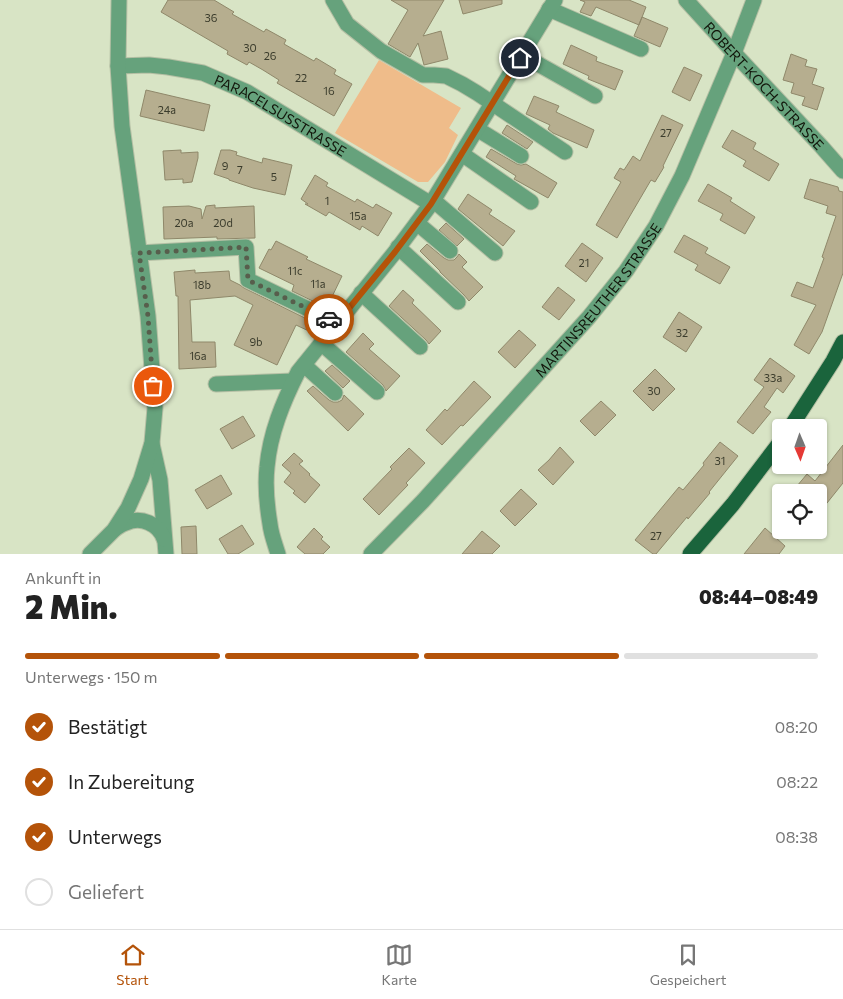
<!DOCTYPE html>
<html lang="de">
<head>
<meta charset="utf-8">
<style>
	body { margin:0; font-family:Commissioner,sans-serif; background:#f2f2f2; color:#222; height:100vh; display:flex; flex-direction:column; font-size:19px; white-space:nowrap }
	* { box-sizing:border-box; margin:0 }
	p { font-size:16px; color:#767676 }
	.icon { flex:none; width:28px; height:28px; fill:none; stroke:currentColor; stroke-width:2; stroke-linecap:round; stroke-linejoin:round }
	.map { position:relative; height:554px; overflow:hidden }
	.side { display:flex; flex-direction:column; background:#fff; flex:1 }
	.side>* { flex:none }
	.needle { width:32px; rotate:178deg }
	.controls { position:absolute; left:772px; top:419px; display:grid; gap:10px }
	.controls a { display:grid; place-items:center; width:55px; height:55px; border-radius:5px; background:#fff; box-shadow:0 1px 4px #0004; font-size:25px }
	.pin { position:absolute; display:grid; place-items:center; width:42px; height:42px; color:#fff; margin:-21px; border:2px solid #fff; border-radius:50%; box-shadow:0 1px 5px #0007 }
	.courier { position:absolute; display:grid; place-items:center; width:50px; height:50px; margin:-25px; border:4px solid #b45309; border-radius:50%; background:#fff; color:#222; box-shadow:0 1px 6px #0007 }
	.headline em { font-style:normal; font-weight:800 }
	.headline div { display:flex; flex-direction:column-reverse }
	.headline { display:flex; align-items:center; justify-content:space-between; height:85px; padding:0 25px }
	h1 { font-size:32px; font-weight:800; line-height:38px }
	.bar { display:grid; grid-template-columns:repeat(4,1fr); gap:8px 5px; align-content:center; height:60px; padding:0 25px }
	.bar i { height:6px; border-radius:4px; background:#e0e0e0 }
	.bar .active { background:#b45309 }
	.bar p { grid-column:span 4 }
	ol { padding:0 25px; list-style:none }
	li { display:flex; align-items:center; gap:15px; height:55px }
	li p { margin-inline-start:auto }
	li .icon { padding:5px; border-radius:50%; background:#b45309; color:#fff; stroke-width:4 }
	li:last-child { color:#767676 }
	li i { width:28px; height:28px; border:2px solid #e0e0e0; border-radius:50% }
	.tabs { display:flex; justify-content:space-around; align-items:center; height:70px; border-top:1px solid #e0e0e0; background:#fff; font-size:14px; color:#767676 }
	.tabs a { display:grid; justify-items:center; gap:2px }
	.tabs .active { color:#b45309 }
	.map>svg:first-child { display:block }
</style>
</head>
<body>
<div class="map">
<svg width="843" height="554" viewBox="0 0 843 554">
	<rect width="100%" height="100%" fill="#d8e4c5"/>
	<!-- green -->
	<path fill="#efbc8a" d="M379,60L461,108L449,128L458,135L445,162L428,182H418L335,133Z"/>
	<!-- building -->
	<path fill="#b6ae8f" stroke="#8f886a" d="M168,0H214L234,12L232,14L264,32L266,29L286,40L284,44L314,61L316,58L336,70L334,74L352,84L334,116L277,83L279,80L263,70L249,62L247,65L227,54L228,51L161,12Z
		M391,0H444L423,36L441,31L448,59L424,65L418,43L410,57L388,44L408,10Z
		M459,0H502V4L463,14Z
		M580,0H629L646,7L639,25L596,7L591,16L580,12L585,2Z
		M642,17L668,28L660,47L634,36Z
		M571,45L597,57L596,61L623,71L615,90L588,79L589,76L563,64Z
		M791,54L807,60L805,66L817,69L812,84L824,88L817,110L802,105L805,97L791,93L794,83L783,80Z
		M684,67L702,75L690,101L672,92Z
		M146,90L210,105L204,131L140,116Z
		M534,96L559,106L556,112L594,130L587,148L553,133L548,129L550,125L526,114Z
		M662,115L683,125L663,166L664,167L655,182L651,180L617,238L596,225L621,182L614,178L620,168L624,170L633,156L640,161Z
		M507,125L533,142L527,149L502,133Z
		M732,130L756,143L753,149L779,164L769,181L743,166L746,161L722,147Z
		M491,149L517,164L521,165L526,164L557,183L548,198L514,179L516,176L486,157Z
		M181,150V153L198,152V158L192,182L183,183V179L165,180L163,151Z
		M221,150H230L237,152L236,155L262,163L263,158L292,165L285,195L253,188L229,180V179L214,174Z
		M315,175L328,183L326,186L355,202L357,199L373,208L376,204L392,213L378,236L362,226L360,230L329,212L326,216L305,204H308L301,199Z
		M810,179L838,187L839,191L843,192V273L822,332L809,354L794,345L816,305L791,296L797,282L813,288L824,258L822,257L836,216L826,213L828,206L804,198Z
		M708,184L732,198L730,201L755,217L745,234L720,220L723,214L698,201Z
		M468,194L492,210L489,214L515,231L503,246L458,209Z
		M215,205V208L254,206L255,238L217,239V237L164,239L163,207L189,206L201,209L202,219L206,206Z
		M446,223L464,239L457,246L439,230Z
		M684,235L708,248L705,253L730,267L720,284L695,270L698,265L674,252Z
		M276,241L308,257L306,259L342,276L328,305L324,303L323,306L292,291L294,285L259,268L269,249L271,250Z
		M582,243L603,258L586,282L565,266Z
		M427,244L444,258L448,260H454L457,257L459,254L467,262L462,267L483,287L469,301L464,295L440,272V271L420,251Z
		M195,270V273L229,271L230,280L240,285L244,288L315,323L311,332L296,325L277,365L234,345L253,305L235,296L190,300L192,342H215L216,367L179,369L178,296H176L174,272Z
		M558,287L575,300L559,320L542,307Z
		M403,290L414,300L412,303L441,331L429,344L426,340L389,306Z
		M679,312L702,327L686,352L663,337Z
		M519,330L536,345L515,368L498,352Z
		M363,333L374,344L369,349L400,376L386,391L383,385L346,352Z
		M770,358L795,376L783,393L777,388L764,407L771,412L753,434L737,422L764,387L754,380Z
		M332,365L350,381L343,388L325,371Z
		M655,369L675,389L653,411L633,391Z
		M474,381L491,397L463,426L461,425L442,445L426,430L445,409L447,411Z
		M313,386L329,400L333,402H338L342,400L344,395L364,414L348,431L307,391Z
		M601,401L616,415L595,436L580,421Z
		M243,416L255,436L232,449L220,429Z
		M720,442L738,456L709,492L710,493L688,519L687,517L656,554H653L635,540L679,487L683,490L704,465L703,463Z
		M843,445V483L819,513V492H792L807,474L815,481Z
		M560,447L574,462L553,485L538,470L549,460Z
		M409,448L425,463L406,483L408,485L379,515L363,499L392,469L390,467Z
		M294,453L303,461L299,464L310,474L309,475L320,485L305,503L293,493L295,491L284,482L291,473L282,465Z
		M221,475L232,494L207,509L195,490Z
		M521,489L537,504L515,526L500,511Z
		M242,525L254,544L238,554H228L219,539Z
		M196,526L197,554H182L181,527Z
		M314,528L323,537L321,539L330,547L323,554H305L297,547Z
		M765,528L785,546L779,554H744Z
		M482,531L500,546L492,554H462Z"/>
	<g fill="none" stroke-linecap="round" stroke-linejoin="round">
		<!-- minor casing -->
		<g stroke="#b4bfa4" stroke-width="17">
			<g id="minor">
				<path d="M333,0L347,24L381,51L423,75H434L446,76L462,84L477,93L565,152"/>
				<path id="s1" d="M686,0L734,53L821,146L843,171"/>
				<path d="M549,9L641,49"/>
				<path d="M522,55L595,96"/>
				<path id="s2" d="M118,66L149,65L168,67L203,73L247,92L431,204"/>
				<path d="M477,129L521,156"/>
				<path d="M462,154L531,202"/>
				<path d="M433,200L495,253"/>
				<path d="M417,223L450,251"/>
				<path d="M398,247L458,302"/>
				<path d="M139,253L246,247L248,280L337,323"/>
				<path d="M361,293L420,347"/>
				<path d="M321,343L377,392"/>
				<path d="M304,365L335,393"/>
				<path d="M216,384L293,381"/>
				<path d="M152,444L160,480L166,554"/>
				<path d="M115,529C118,527 122,524 126,523C141,516 159,524 164,539"/>
				<path d="M90,554L114,530L128,508L141,479L152,443L155,408L148,316L122,126L118,66L119,0"/>
				<path d="M278,554C275,544 271,534 270,524C267,506 265,485 267,467C270,433 283,402 298,372L395,252L431,204L555,0"/>
				<path id="s3" d="M371,554L423,501L589,317L626,271L656,226L682,176L734,53L754,0"/>
			</g>
		</g>
		<!-- major casing -->
		<g stroke="#b4bfa4" stroke-width="17">
			<path id="major" d="M790,428L833,361L843,342
				M690,554L733,504L781,441"/>
		</g>
		<!-- minor -->
		<use href="#minor" stroke="#66a27c" stroke-width="15"/>
		<!-- major -->
		<use href="#major" stroke="#1a643c" stroke-width="15"/>
	</g>
	<g fill="none" stroke-linecap="round" stroke-linejoin="round">
		<!-- done -->
		<path stroke="#575e4c" stroke-width="5" stroke-dasharray="0 9" d="M153,386L148,316L139,253L246,247L248,280L329,319"/>
		<!-- route -->
		<path stroke="#b45309" stroke-width="6" d="M329,319L337,323L395,252L431,204L520,58"/>
	</g>
	<g text-anchor="middle" dominant-baseline="central" stroke-width="4" stroke-linejoin="round" paint-order="stroke">
		<!-- number labels -->
		<g font-size="11" fill="#3b3c2c">
			<text x="211" y="17">36</text>
			<text x="250" y="47">30</text>
			<text x="270" y="55">26</text>
			<text x="301" y="77">22</text>
			<text x="329" y="90">16</text>
			<text x="167" y="109">24a</text>
			<text x="666" y="132">27</text>
			<text x="225" y="165">9</text>
			<text x="240" y="169">7</text>
			<text x="274" y="176">5</text>
			<text x="327" y="200">1</text>
			<text x="358" y="215">15a</text>
			<text x="184" y="222">20a</text>
			<text x="223" y="222">20d</text>
			<text x="584" y="262">21</text>
			<text x="295" y="270">11c</text>
			<text x="318" y="283">11a</text>
			<text x="202" y="284">18b</text>
			<text x="682" y="332">32</text>
			<text x="256" y="341">9b</text>
			<text x="198" y="355">16a</text>
			<text x="773" y="377">33a</text>
			<text x="654" y="390">30</text>
			<text x="720" y="460">31</text>
			<text x="656" y="535">27</text>
		</g>
		<!-- street labels -->
		<g font-size="14" fill="#12160b" stroke="#d8e4c5">
			<text stroke="none"><textPath href="#s1" startOffset="116">ROBERT-KOCH-STRASSE</textPath></text>
			<text stroke="none"><textPath href="#s2" startOffset="174">PARACELSUSSTRASSE</textPath></text>
			<text stroke="none"><textPath href="#s3" startOffset="341">MARTINSREUTHER STRASSE</textPath></text>
		</g>
	</g>
</svg>
<div class="controls">
<a><svg class="needle" viewBox="-14 -14 28 28"><path d="M0-13l5 13h-10z" fill="#e53935"/><path d="M0 13l5-13h-10z" fill="#767676"/></svg></a>
<a><svg class="icon" aria-label="locate" viewBox="0 0 24 24"><circle cx="12" cy="12" r="6"/><path d="M12 2v4M12 18v4M2 12h4M18 12h4"/></svg></a>
</div>
<div class="pin" style="left:153px;top:386px;background:#ea580c"><svg class="icon" aria-label="bag" viewBox="0 0 24 24"><path d="M5 8h14l-1 12H6zM9 8a3 3 0 0 1 6 0"/></svg></div>
<div class="pin" style="left:520px;top:58px;background:#1f2937"><svg class="icon" aria-label="home" viewBox="0 0 24 24"><path d="M3 11l9-7 9 7M6 9v11h12V9"/></svg></div>
<div class="courier" style="left:329px;top:319px"><svg class="icon" aria-label="car" viewBox="0 0 24 24"><path d="M5 17H2v-5l4-1 3-4h7l3 4 3 1v5h-3M9 17h6M6 11h13"/><circle cx="7" cy="17" r="2"/><circle cx="17" cy="17" r="2"/></svg></div>
</div>
<section class="side">
<div class="headline"><div><h1>2 Min.</h1><p>Ankunft in</p></div><em>08:44–08:49</em></div>
<div class="bar"><i class="active"></i><i class="active"></i><i class="active"></i><i></i><p>Unterwegs · 150 m</p></div>
<ol>
<li><svg class="icon" aria-label="check" viewBox="0 0 24 24"><path d="M5 12l5 5 9-10"/></svg>Bestätigt<p>08:20</p></li>
<li><svg class="icon" aria-label="check" viewBox="0 0 24 24"><path d="M5 12l5 5 9-10"/></svg>In Zubereitung<p>08:22</p></li>
<li><svg class="icon" aria-label="check" viewBox="0 0 24 24"><path d="M5 12l5 5 9-10"/></svg>Unterwegs<p>08:38</p></li>
<li><i></i>Geliefert</li>
</ol>
</section>
<nav class="tabs">
<a class="active"><svg class="icon" aria-label="home" viewBox="0 0 24 24"><path d="M3 11l9-7 9 7M6 9v11h12V9"/></svg>Start</a>
<a><svg class="icon" aria-label="map" viewBox="0 0 24 24"><path d="M3 6l6-2 6 2 6-2v14l-6 2-6-2-6 2zM9 4v14M15 6v14"/></svg>Karte</a>
<a><svg class="icon" aria-label="saved" viewBox="0 0 24 24"><path d="M7 4h10v16l-5-4-5 4z"/></svg>Gespeichert</a>
</nav>
</body>
</html>
